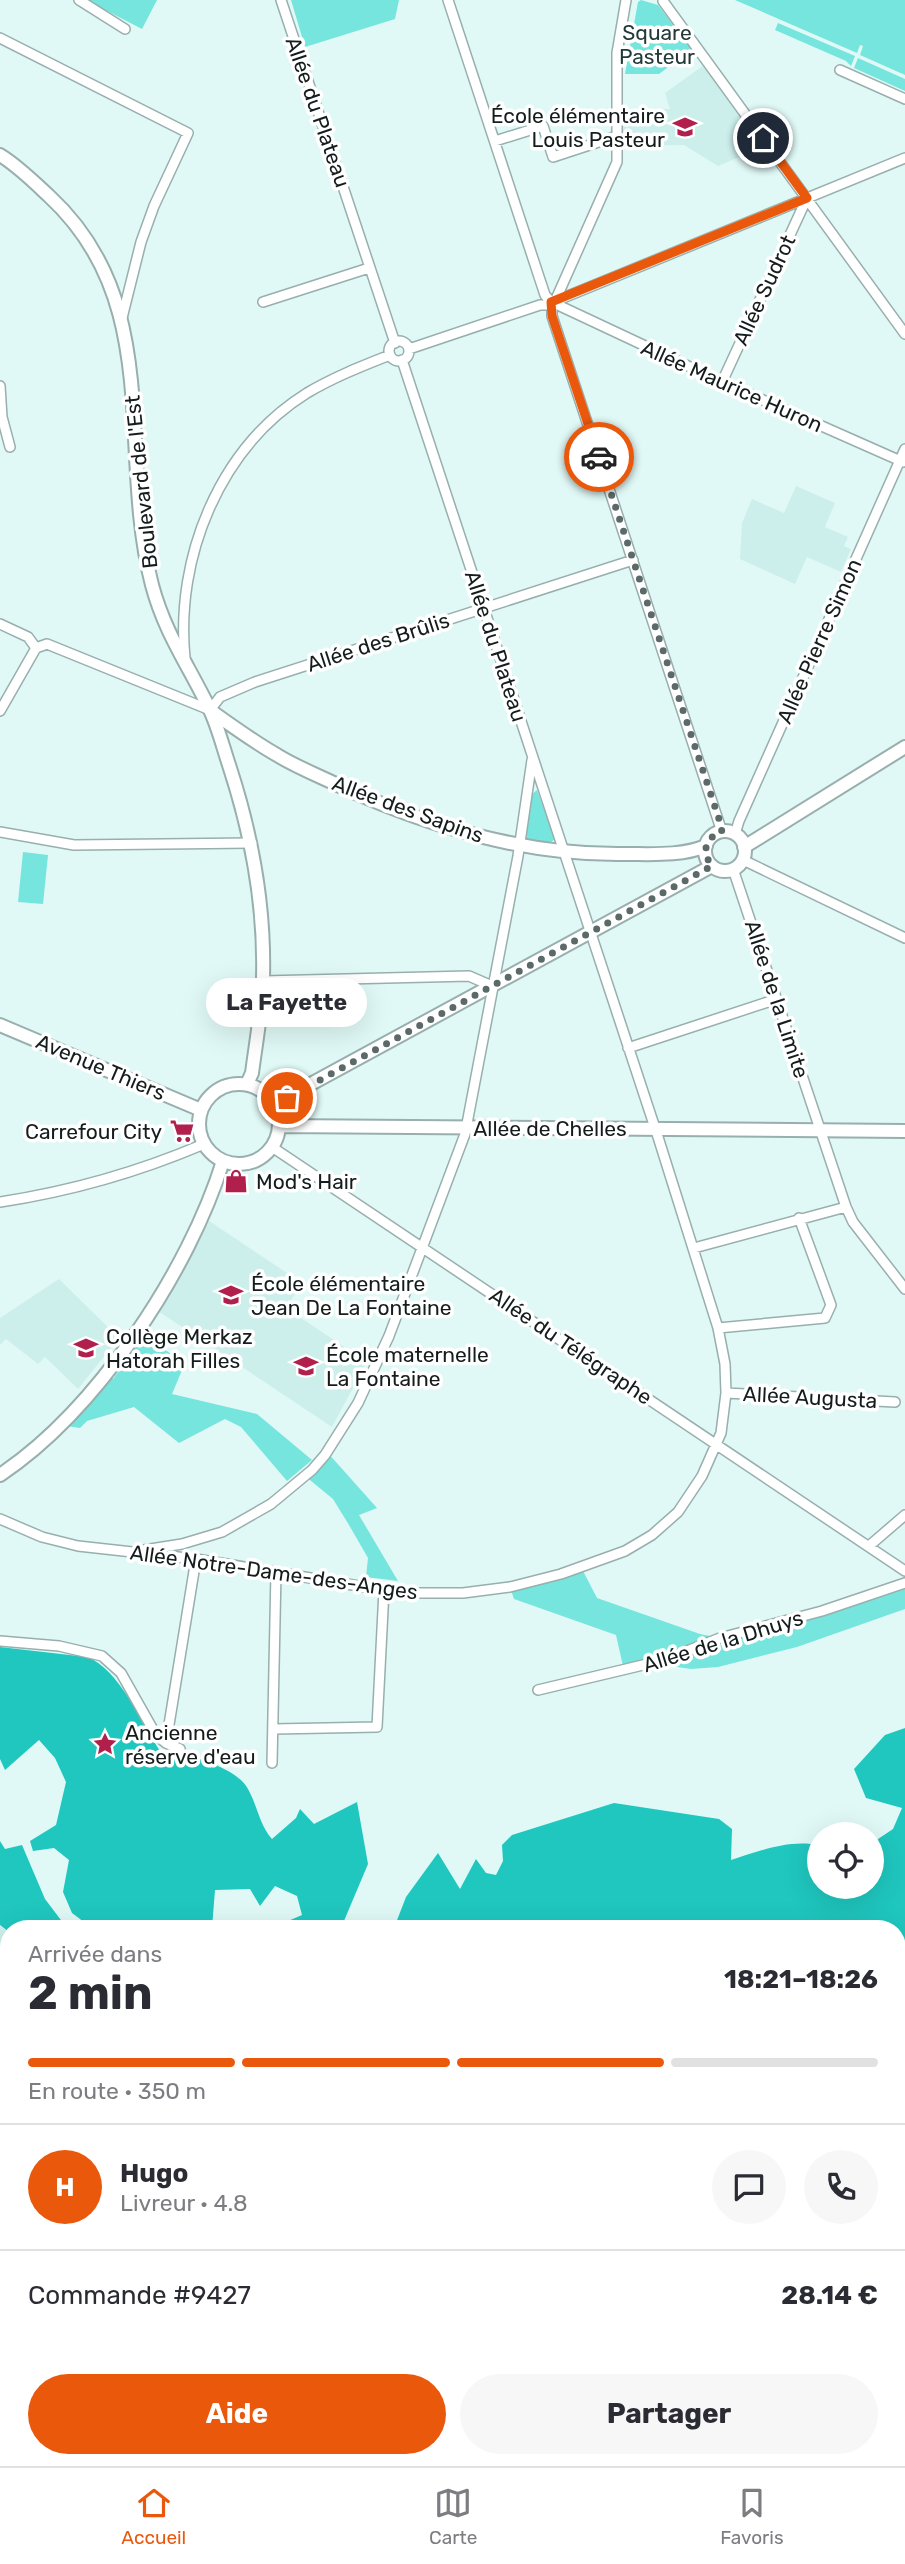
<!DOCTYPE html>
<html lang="fr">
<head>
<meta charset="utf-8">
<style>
	body { margin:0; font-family:Rubik,sans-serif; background:#f7f7f7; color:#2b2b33; height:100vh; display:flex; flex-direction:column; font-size:26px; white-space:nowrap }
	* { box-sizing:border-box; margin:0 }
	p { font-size:23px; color:#7c7c81 }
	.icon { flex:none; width:38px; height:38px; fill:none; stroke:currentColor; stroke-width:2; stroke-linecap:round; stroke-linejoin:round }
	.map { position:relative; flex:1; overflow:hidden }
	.panel { position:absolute; left:0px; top:1920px; width:906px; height:548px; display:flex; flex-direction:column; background:#fff; border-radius:28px 28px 0 0; box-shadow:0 7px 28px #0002 }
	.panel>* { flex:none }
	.buttons { position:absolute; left:807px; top:1822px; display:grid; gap:14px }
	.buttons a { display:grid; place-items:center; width:77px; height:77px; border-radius:50%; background:#fff; box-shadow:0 7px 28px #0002; font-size:35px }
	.pin { position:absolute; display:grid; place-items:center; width:60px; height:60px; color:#fff; margin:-30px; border:4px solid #fff; border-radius:50%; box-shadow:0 2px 7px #0007 }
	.courier { position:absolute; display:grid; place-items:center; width:70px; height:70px; margin:-35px; border:5px solid #ea580c; border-radius:50%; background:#fff; color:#222; box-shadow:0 2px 9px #0007 }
	.bubble { position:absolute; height:49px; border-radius:24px; background:#fff; box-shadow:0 7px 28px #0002; font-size:23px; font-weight:700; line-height:49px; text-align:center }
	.overview em { font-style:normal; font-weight:700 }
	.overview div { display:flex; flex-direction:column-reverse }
	.overview { display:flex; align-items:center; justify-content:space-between; height:119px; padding:0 28px }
	h1 { font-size:46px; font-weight:700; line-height:52px }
	.bar { display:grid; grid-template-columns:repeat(4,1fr); gap:10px 7px; align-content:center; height:84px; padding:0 28px }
	.bar i { height:9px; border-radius:5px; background:#e1e1e2 }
	.bar .on { background:#ea580c }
	.bar p { grid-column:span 4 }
	.line { display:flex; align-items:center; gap:18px; padding:0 28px; border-top:2px solid #e1e1e2 }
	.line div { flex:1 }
	.round { display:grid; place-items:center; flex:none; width:74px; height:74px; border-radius:37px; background:#f7f7f7 }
	.action { display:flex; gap:14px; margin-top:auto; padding:14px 28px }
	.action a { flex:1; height:80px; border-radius:42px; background:#ea580c; color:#fff; font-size:28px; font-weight:700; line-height:80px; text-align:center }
	.action a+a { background:#f7f7f7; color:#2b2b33 }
	.tabs { display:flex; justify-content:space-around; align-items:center; height:98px; border-top:2px solid #e1e1e2; background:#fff; font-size:19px; color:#7c7c81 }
	.tabs a { display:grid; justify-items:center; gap:4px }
	.tabs .on { color:#ea580c }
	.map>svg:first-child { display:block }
</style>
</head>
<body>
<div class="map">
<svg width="905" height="2466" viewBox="0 0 905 2466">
	<rect width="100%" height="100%" fill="#e0f9f6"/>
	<!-- built -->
	<path fill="#cdefec" d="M704,65L763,147L718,166L684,145L621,146V109H670L665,93Z
		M796,486L835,503L825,527L848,537L844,546L851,549L841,572L807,557L795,584L740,559L742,523L752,499L784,513Z
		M209,1221L302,1283L286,1308L367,1362L332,1427L158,1311L188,1263Z
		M59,1279L119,1338L78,1389L45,1357L38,1364L6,1339L0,1345V1318Z
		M0,1926L9,1933V2031L0,2023Z"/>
	<!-- green -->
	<path fill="#75e5dd" d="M86,0H157L142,29Z
		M291,0H399L395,19L305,47Z
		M641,0L658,5L692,49L659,74H625L638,2Z
		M735,0H905V75L860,55L863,46L860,45L857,53Z
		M778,23L855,56L851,66L846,61L775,30Z
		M858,58L905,79V91L854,68Z
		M537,790L554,836V840L548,844L528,841L525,836L531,795Z
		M23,852L48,855L43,904L18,902Z
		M144,1336L185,1363L172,1394L257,1414L312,1460L287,1481L241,1427L225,1419L179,1443L134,1407L87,1421L80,1428L60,1425L108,1371L113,1379Z
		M327,1452L377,1508L359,1515L398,1581L366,1577L368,1558L349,1525L333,1499L305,1476Z
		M581,1567L597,1598L700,1634L720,1638L905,1583V1609L797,1647L718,1667L691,1669L664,1665L623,1666L616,1635L514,1599L510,1587Z
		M905,2216V2333H898V2218Z"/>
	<!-- forest -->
	<path fill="#1fc7bf" d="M0,1647L87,1657C119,1669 142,1723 160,1751L164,1754L171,1749C194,1757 237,1768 248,1789C258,1807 259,1824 272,1839L296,1818L300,1809L314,1824L357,1802L368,1864L341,1928H294L288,1921L302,1915L297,1896L275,1886L260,1906L250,1889L215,1890L212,1928H92L72,1913L63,1892L69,1860L54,1848L33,1851L30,1841L56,1825L66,1782L55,1758L39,1740L5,1770L0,1759Z
		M905,1728V1956L900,1953L898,1955V1928H394L406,1897L438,1853L460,1889L476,1859L486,1873L496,1875L503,1861L502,1845L512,1835L614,1803L719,1819L732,1829L731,1860C760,1851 788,1839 819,1845V1886H872V1843L893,1829L902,1808L866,1798L854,1769L885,1735Z
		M0,1841L5,1849L22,1845L45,1899L67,1928H9V1932L0,1925Z"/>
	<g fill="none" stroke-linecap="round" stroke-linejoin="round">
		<!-- street casing -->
		<g stroke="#98afad" stroke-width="12">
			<path id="street" d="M79,0L125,29
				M281,0L395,343
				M448,0L545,295L551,302
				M663,1L905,334
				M0,38L188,133L154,206L141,242L122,318
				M840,70L905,99
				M495,141L543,126L553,157L617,136
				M556,299L617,162V53L626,0
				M558,300L905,158
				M263,302L369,268
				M560,306L722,382L903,462
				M552,307V316L722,832
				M389 351a10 10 0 1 1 20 0a10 10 0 1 1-20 0Z
				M409,349L540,305H551
				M722,382L807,198
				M0,386L2,417L10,447
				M0,624L28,637L36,648
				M36,648L47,644L210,710L220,697L255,682L633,560
				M185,658C175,558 219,448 307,393C334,377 362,366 390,355
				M0,711L36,648
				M0,832L74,845L252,843
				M735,834L739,821L905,449
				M743,860L905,938
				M733,869L846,1207L853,1222L905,1289
				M263,981L469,976L492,986
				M628,1048L777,999
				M272,1147L905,1571
				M0,1202C73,1191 136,1173 204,1144
				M694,1248L846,1207
				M718,1328L825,1318L831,1305L799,1218
				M726,1393L895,1402
				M0,1519L42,1537L78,1546L196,1559L401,1593H463L510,1587L561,1574L625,1551L652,1535L678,1512L702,1476L721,1433L726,1393L725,1364L718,1328L658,1137L402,360
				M869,1546L905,1515
				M144,1550L182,1544L222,1532L271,1504L312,1470L325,1455L358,1403L389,1336L465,1134L518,856L532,760
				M0,1641L59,1646L102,1656L121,1673L156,1735L166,1743L180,1749
				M538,1690L664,1660L720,1638L822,1611L905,1583
				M274,1729L377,1727L384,1590
				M166,1743L196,1559
				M272,1763L276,1572
				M0,2038L9,2045
				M898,2105L905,2102
				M0,2143L9,2147
				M0,2324L9,2329
				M898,2337L905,2338
				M0,2359L9,2336
				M898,2375H905
				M632,2459L653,2466
				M97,2466L101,2459
				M349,2466L352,2459
				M799,2466L801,2459"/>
		</g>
		<!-- secondary casing -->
		<g stroke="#98afad" stroke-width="16">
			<path id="secondary" d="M0,155C18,166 34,182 49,196C165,303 117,450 152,585C165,634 189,666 210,710C218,727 223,747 229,765C252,835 265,905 263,978C262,1010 256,1042 252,1073L247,1084
				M211,711C232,726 254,742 277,755C298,768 322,777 344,788C434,828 528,856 627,854C653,854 682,856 706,846
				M705 851a20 20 0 1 1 40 0a20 20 0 1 1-40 0Z
				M744,847L905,747
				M0,1025L201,1110
				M199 1124a40 40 0 1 1 80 0a40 40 0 1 1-80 0Z
				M274,1104L712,866
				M279,1126L905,1131
				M0,1475C97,1410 189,1271 223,1161
				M0,2414L9,2412
				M256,2459L270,2466"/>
		</g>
		<!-- street -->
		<use href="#street" stroke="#fff" stroke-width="9"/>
		<!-- secondary -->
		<use href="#secondary" stroke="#fff" stroke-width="12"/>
	</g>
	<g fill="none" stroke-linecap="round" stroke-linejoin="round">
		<!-- done -->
		<path stroke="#5b6a68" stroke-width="7" stroke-dasharray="0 12.6" d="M287,1098L712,866C701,852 705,837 722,832L720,822L599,457"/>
		<!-- route -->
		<path stroke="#ea580c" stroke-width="9" d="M599,457L552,316L551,302L807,198L763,138"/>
	</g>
	<!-- icons -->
	<defs>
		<g id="school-bare" transform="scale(1.89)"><path d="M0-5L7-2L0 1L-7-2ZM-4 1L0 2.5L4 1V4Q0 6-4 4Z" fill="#b1204d" stroke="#fff" stroke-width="2.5" paint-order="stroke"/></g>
		<g id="supermarket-bare" transform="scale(1.89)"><path d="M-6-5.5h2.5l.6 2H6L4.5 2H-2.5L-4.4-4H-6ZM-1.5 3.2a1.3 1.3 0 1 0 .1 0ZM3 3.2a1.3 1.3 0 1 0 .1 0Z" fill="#b1204d" stroke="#fff" stroke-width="2.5" paint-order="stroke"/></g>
		<g id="shop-bare" transform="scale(1.89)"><path d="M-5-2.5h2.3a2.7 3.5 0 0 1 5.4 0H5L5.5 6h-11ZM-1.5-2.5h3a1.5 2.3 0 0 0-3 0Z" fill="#b1204d" stroke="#fff" stroke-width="2.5" paint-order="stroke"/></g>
		<g id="sight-bare" transform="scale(1.89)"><path d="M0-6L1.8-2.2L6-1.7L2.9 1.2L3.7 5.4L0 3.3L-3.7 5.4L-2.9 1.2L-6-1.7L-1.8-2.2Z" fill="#b1204d" stroke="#fff" stroke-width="2.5" paint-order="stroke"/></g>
	</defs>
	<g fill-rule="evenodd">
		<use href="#school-bare" x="685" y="127"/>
		<use href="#supermarket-bare" x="182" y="1131"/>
		<use href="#shop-bare" x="236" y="1181"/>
		<use href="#school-bare" x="231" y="1295"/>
		<use href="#school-bare" x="86" y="1348"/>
		<use href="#school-bare" x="306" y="1366"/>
		<use href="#sight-bare" x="105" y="1744"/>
	</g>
	<g text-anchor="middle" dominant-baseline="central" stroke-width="7" stroke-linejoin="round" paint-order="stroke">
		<!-- park labels -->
		<g font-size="21" fill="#223b39" stroke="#fff">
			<text x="657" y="32">Square<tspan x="657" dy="24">Pasteur</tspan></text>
		</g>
		<!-- street labels -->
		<g font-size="21" fill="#141d1c" stroke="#fff">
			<text transform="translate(318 112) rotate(71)">Allée du Plateau</text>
			<text transform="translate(764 290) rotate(-65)">Allée Sudrot</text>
			<text transform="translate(732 386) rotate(24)">Allée Maurice Huron</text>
			<text transform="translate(141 482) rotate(-96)">Boulevard de l'Est</text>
			<text transform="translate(819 641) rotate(-66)">Allée Pierre Simon</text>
			<text transform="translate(378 642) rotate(-18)">Allée des Brûlis</text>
			<text transform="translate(496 646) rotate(72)">Allée du Plateau</text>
			<text transform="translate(408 809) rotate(20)">Allée des Sapins</text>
			<text transform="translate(777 999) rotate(72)">Allée de la Limite</text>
			<text transform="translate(101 1067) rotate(23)">Avenue Thiers</text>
			<text x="550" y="1128">Allée de Chelles</text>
			<text transform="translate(571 1346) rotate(34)">Allée du Télégraphe</text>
			<text transform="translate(810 1397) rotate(3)">Allée Augusta</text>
			<text transform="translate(274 1572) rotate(8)">Allée Notre-Dame-des-Anges</text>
			<text transform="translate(723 1641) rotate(-17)">Allée de la Dhuys</text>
		</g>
		<!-- poi labels -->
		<g font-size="21" fill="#141d1c" stroke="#fff" text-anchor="start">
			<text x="665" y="115" text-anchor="end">École élémentaire<tspan x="665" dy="24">Louis Pasteur</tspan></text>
			<text x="162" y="1131" text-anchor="end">Carrefour City</text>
			<text x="256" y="1181">Mod's Hair</text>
			<text x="251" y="1283">École élémentaire<tspan x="251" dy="24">Jean De La Fontaine</tspan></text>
			<text x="106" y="1336">Collège Merkaz<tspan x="106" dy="24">Hatorah Filles</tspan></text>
			<text x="326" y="1354">École maternelle<tspan x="326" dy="24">La Fontaine</tspan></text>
			<text x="125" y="1732">Ancienne<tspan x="125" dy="24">réserve d'eau</tspan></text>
		</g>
	</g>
</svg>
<div class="buttons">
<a><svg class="icon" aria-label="locate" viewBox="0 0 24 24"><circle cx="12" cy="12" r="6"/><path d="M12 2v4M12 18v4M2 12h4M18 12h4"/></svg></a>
</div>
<div class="pin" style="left:287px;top:1098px;background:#ea580c"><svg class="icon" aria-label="bag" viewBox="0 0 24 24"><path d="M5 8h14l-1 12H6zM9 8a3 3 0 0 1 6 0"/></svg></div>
<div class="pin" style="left:763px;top:138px;background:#1f2937"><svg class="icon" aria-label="home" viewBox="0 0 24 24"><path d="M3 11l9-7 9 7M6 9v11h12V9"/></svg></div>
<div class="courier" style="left:599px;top:457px"><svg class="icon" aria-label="car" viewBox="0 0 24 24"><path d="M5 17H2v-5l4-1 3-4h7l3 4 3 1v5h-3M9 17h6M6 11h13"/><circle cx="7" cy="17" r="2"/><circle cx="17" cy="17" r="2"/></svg></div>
<div class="bubble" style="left:206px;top:978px;width:161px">La Fayette</div>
<section class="panel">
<div class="overview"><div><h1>2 min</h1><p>Arrivée dans</p></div><em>18:21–18:26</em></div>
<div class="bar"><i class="on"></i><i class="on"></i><i class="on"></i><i></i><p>En route · 350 m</p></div>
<div class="line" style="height:126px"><b class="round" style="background:#ea580c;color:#fff">H</b><div><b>Hugo</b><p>Livreur · 4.8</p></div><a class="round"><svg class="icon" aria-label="chat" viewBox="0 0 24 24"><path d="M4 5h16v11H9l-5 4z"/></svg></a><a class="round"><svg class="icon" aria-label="phone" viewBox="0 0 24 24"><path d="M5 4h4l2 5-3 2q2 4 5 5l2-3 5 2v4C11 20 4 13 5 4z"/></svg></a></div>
<div class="line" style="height:91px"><div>Commande #9427</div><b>28.14 €</b></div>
<div class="action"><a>Aide</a><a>Partager</a></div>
</section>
</div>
<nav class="tabs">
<a class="on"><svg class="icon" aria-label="home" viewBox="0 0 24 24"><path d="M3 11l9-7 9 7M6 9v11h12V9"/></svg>Accueil</a>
<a><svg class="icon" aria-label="map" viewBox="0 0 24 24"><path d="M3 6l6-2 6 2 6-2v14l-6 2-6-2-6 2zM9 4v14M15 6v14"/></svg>Carte</a>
<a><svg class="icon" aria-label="saved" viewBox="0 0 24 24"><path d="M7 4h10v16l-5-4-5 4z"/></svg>Favoris</a>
</nav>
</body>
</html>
